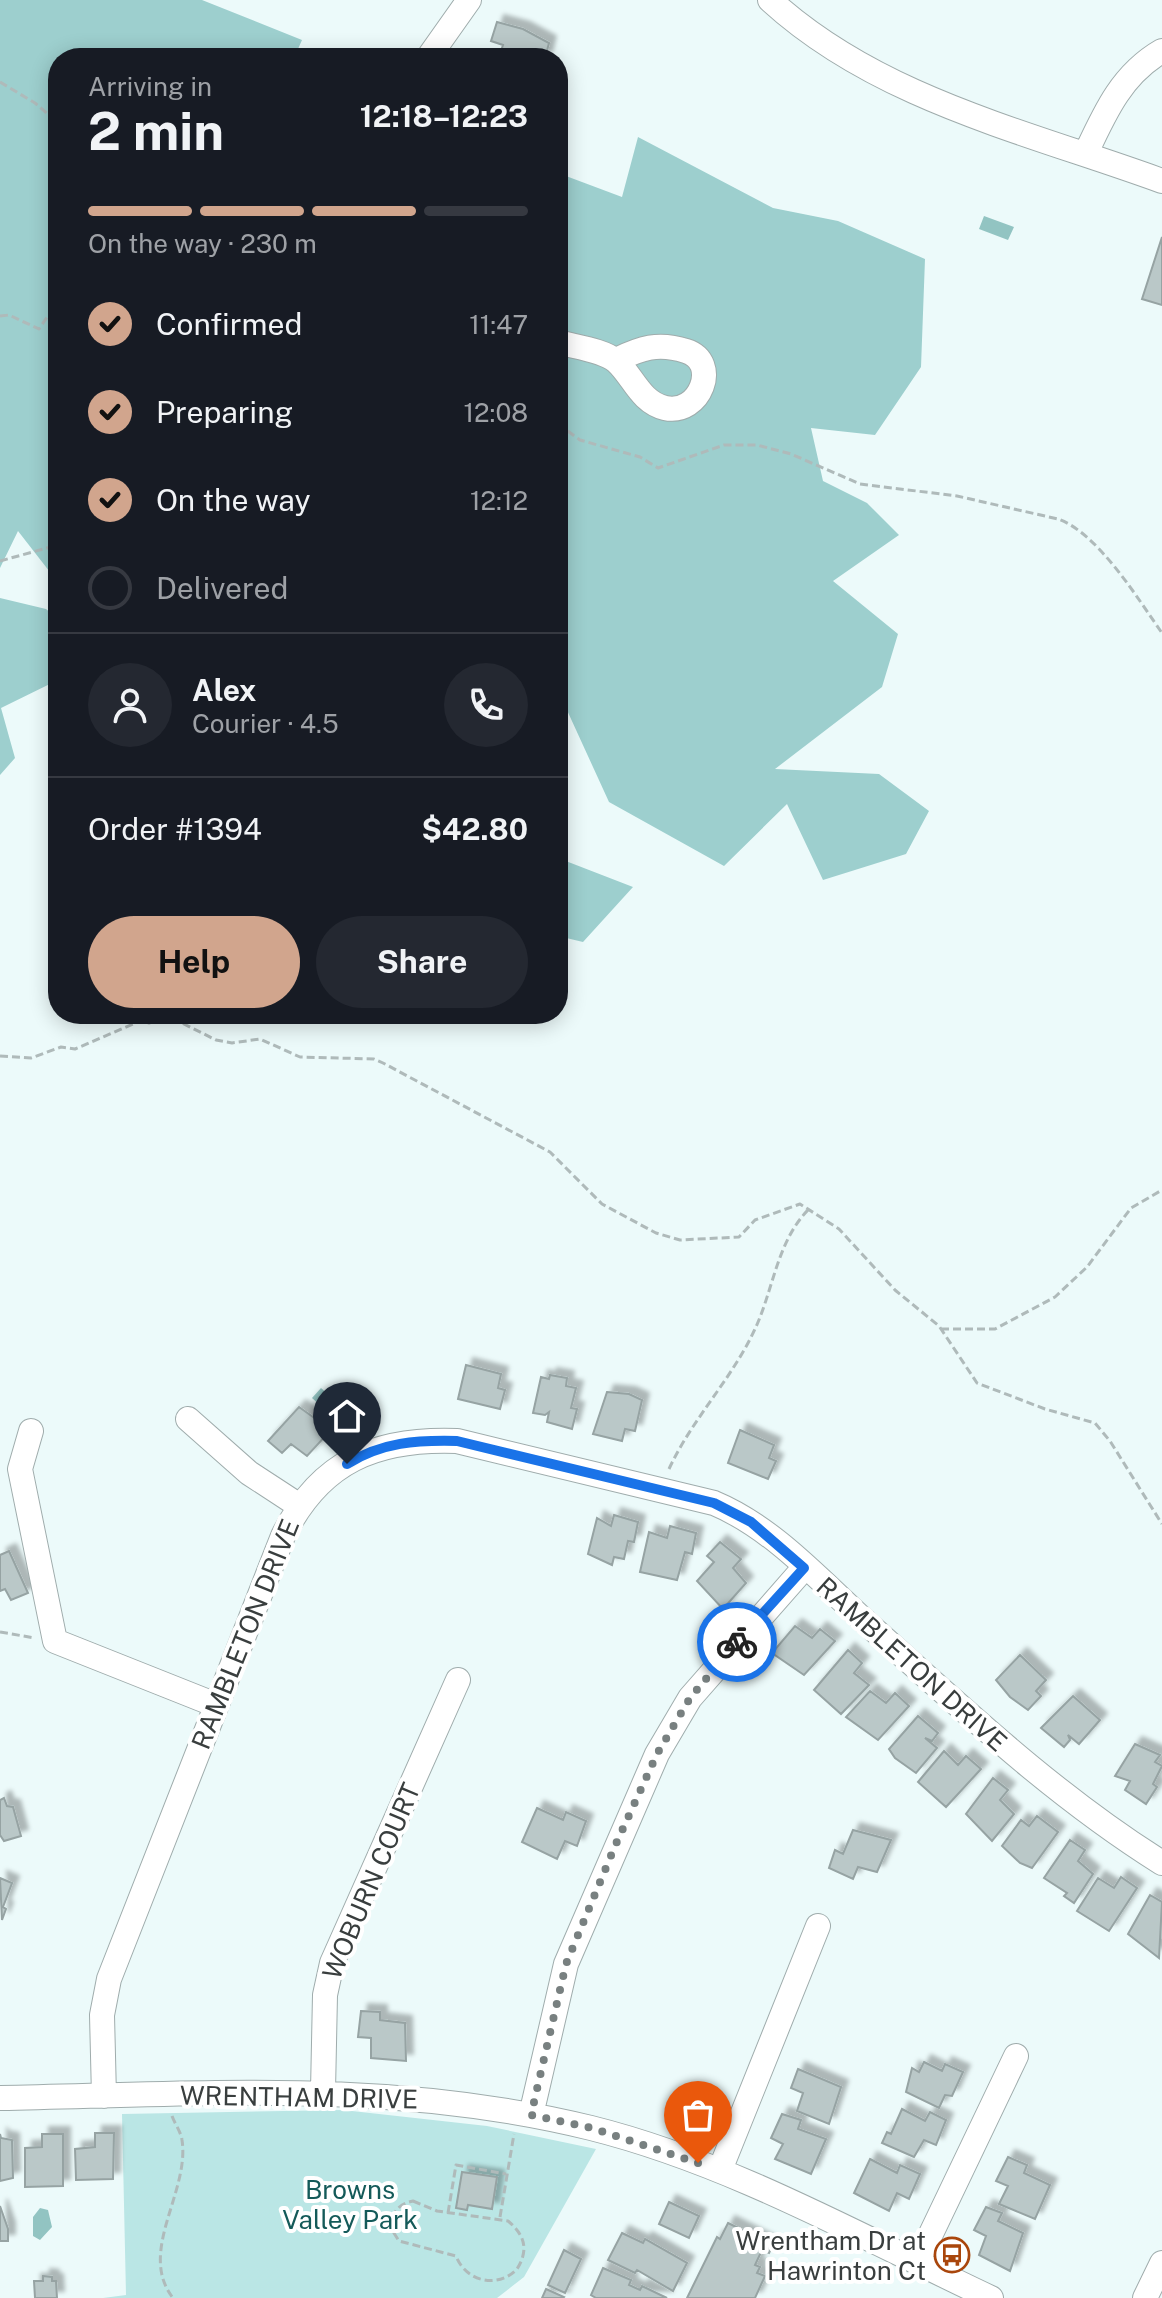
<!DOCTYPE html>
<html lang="en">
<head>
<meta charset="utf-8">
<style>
	body { margin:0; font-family:"Public Sans",sans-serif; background:#242831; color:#f1f3f6; height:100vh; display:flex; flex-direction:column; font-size:30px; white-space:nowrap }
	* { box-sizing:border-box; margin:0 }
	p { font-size:26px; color:#9ea1a6 }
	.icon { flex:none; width:44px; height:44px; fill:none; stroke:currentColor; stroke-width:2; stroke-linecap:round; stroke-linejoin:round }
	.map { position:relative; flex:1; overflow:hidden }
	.panel { position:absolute; left:48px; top:48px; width:520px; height:976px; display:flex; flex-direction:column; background:#171b24; border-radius:32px; box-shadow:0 4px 20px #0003 }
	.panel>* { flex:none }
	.pin { position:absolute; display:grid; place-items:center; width:68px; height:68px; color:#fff; margin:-82px -34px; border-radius:50% 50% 50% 0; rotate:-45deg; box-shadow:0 0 8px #0007 }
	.pin .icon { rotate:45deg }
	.courier { position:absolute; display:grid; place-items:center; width:80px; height:80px; margin:-40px; border:6px solid #1a73e8; border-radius:50%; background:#fff; color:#222; box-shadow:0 2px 10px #0007 }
	.overview em { font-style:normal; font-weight:700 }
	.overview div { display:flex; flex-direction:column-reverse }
	.overview { display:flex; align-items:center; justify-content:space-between; height:136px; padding:0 40px }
	h1 { font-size:52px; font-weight:700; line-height:60px }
	.bar { display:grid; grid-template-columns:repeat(4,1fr); gap:12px 8px; align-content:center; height:96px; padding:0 40px }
	.bar i { height:10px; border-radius:6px; background:#363941 }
	.bar .active { background:#d1a58d }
	.bar p { grid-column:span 4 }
	.line { display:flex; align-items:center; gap:20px; padding:0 40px; border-top:2px solid #363941 }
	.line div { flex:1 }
	.round { display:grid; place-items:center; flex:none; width:84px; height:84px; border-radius:42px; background:#242831 }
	ol { padding:0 40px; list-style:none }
	li { display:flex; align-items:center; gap:24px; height:88px }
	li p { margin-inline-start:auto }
	li .icon { padding:8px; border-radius:50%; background:#d1a58d; color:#111; stroke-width:4 }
	li:last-child { color:#9ea1a6 }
	li i { width:44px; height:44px; border:4px solid #363941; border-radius:50% }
	.button { display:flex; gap:16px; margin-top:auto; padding:16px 40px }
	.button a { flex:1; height:92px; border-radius:48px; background:#d1a58d; color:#111; font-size:32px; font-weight:700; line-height:92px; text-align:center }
	.button a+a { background:#242831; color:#f1f3f6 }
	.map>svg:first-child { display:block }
</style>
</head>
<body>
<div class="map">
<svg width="1162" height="2298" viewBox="0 0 1162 2298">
	<defs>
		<filter id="shadow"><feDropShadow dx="7" dy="-7" stdDeviation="2" flood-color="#0004"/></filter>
	</defs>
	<rect width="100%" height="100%" fill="#ecfafa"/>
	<!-- green -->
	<path fill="#bae6e5" d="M343,2110L487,2126L596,2149L524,2277L497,2298H103L126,2295L122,2114Z"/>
	<!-- forest -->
	<path fill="#9dcfce" d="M0,0H202L302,40L294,58H58V575L53,576L18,531L0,568Z
		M638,137L773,208L838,221L925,259L921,367L875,435L811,428L823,481L867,503L899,535L833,581L898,634L882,687L775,769L879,774L929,811L906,854L823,880L787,804L724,866L609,802L566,708L558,712V173L622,197Z
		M0,598L46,609L58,619V680L1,708L15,758L0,775Z
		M558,858L633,887L583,942L558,936Z"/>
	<!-- water -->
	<path fill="#92c4c2" d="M984,216L1014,227L1008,240L979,229Z
		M321,1388L344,1409L335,1419L312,1398Z
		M40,2208L48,2210L52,2227L40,2240L33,2236V2217Z"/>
	<!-- building -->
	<path fill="#bac8c8" stroke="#96a3a3" stroke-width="2" filter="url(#shadow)" d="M497,22L523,29L549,43L545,58L499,57L503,45L491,41Z
		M1162,237V305L1142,299Z
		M466,1365L501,1374L498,1388L505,1390L500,1409L458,1399Z
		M550,1375L567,1378L566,1386L576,1388L571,1408L577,1409L572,1429L547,1422L549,1412L545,1415L533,1413L541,1377L549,1379Z
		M607,1392L629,1394L642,1400L635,1431L625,1429L622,1441L593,1434Z
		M299,1407L331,1430L307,1456L291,1444L282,1453L268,1441Z
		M740,1430L774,1445L769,1458L776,1461L768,1479L728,1463Z
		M614,1515L638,1522L634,1542L628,1541L624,1559L614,1557L612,1565L588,1554L597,1518L611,1526Z
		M670,1526L696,1533L692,1554L685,1552L677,1580L640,1572L649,1532L667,1538Z
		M720,1542L741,1559L733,1568L746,1583L723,1609L697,1581L714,1562L707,1556Z
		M9,1551L28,1593L11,1600L5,1589L0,1591V1555Z
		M795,1626L812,1638L820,1629L835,1641L804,1675L772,1653Z
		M848,1650L862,1663L854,1673L869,1685L841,1714L814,1690Z
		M1020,1655L1046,1680L1036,1691L1041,1696L1028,1710L1010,1697L996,1680Z
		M870,1691L886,1703L895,1693L909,1706L878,1740L846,1717Z
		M1073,1696L1100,1720L1079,1744L1068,1735L1070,1740L1064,1747L1041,1728Z
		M918,1716L938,1733L932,1741L925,1738L937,1748L916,1773L895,1758L889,1749Z
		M1135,1744L1160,1755L1155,1762L1162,1766L1153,1784L1157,1787L1146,1804L1125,1790L1130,1781L1115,1776Z
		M944,1751L958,1765L966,1756L981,1769L946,1807L918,1782Z
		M993,1778L1008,1790L1000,1800L1014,1814L992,1841L966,1814Z
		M4,1798L7,1806L13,1807L21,1836L4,1841L0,1835V1800Z
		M537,1808L563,1820L566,1812L586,1821L577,1846L565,1841L557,1859L522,1842Z
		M1037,1816L1058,1832L1032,1868L1020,1863L1002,1846L1021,1820L1029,1826Z
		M853,1830L891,1840L877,1872L858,1867L853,1879L829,1868L835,1850L843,1854Z
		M1070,1840L1085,1850L1078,1861L1093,1874L1074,1903L1064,1896L1067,1893L1044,1878Z
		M1121,1877L1137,1888L1109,1931L1077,1911L1098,1878L1114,1888Z
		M0,1878L12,1883L3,1907L6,1909L2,1920Z
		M1150,1895L1162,1902L1159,1958L1128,1934Z
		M361,2011L380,2012V2020L405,2023L406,2061L371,2058V2038L358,2037Z
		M924,2062L942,2071L945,2064L963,2072L952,2096L945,2095L939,2108L906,2092L912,2068L919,2072Z
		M798,2069L841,2087L829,2124L797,2111L803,2093L791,2088Z
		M902,2109L925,2121L930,2112L946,2120L936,2145L924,2140L914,2157L882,2143L887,2132L891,2134Z
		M782,2114L801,2120L798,2129L826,2139L811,2174L775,2159L783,2144L771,2138Z
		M95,2133H114L113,2179L76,2180L75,2149L95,2147Z
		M0,2134L1,2138L12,2140L13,2178L0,2181Z
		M42,2134H63V2186L25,2187V2148L42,2147Z
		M1008,2157L1027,2165L1024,2173L1050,2185L1035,2219L999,2204L1008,2186L996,2181Z
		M870,2159L897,2173L900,2165L920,2174L909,2199L897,2193L889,2211L854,2193Z
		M462,2172L497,2177L492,2209L468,2205L467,2210L456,2208Z
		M669,2202L699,2216L689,2238L659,2224Z
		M0,2206L8,2229V2241H0Z
		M986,2207L1002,2213L998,2221L1023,2233L1010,2271L979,2255L986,2236L974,2230Z
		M728,2223L773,2245L769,2253L762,2250L755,2265L760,2267L757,2273L765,2276L755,2298H687L717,2237L720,2239Z
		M622,2233L643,2243L645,2239L687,2263L673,2291L637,2270L635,2273L608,2260Z
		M564,2250L581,2259L565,2293L548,2285Z
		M603,2268L631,2280L629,2285L640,2290L642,2286L667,2298H596L591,2295Z
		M43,2276L52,2277V2281H56L57,2298H35L34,2281H43Z
		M546,2289L564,2297L563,2298H542Z"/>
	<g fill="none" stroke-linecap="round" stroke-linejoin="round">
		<!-- minor casing -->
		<g stroke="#9facac" stroke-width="26">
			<path id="minor" d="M770,0C878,99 1028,132 1162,181
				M428,58L469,0
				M1086,153C1105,112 1122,74 1162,51
				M558,342C575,347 603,350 616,361C633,376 640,402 665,408C700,416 721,362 686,351C658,342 641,348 616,360
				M188,1419L249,1473L298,1505
				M31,1431L20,1469L55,1641L216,1705
				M323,2091L325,1995L332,1963L458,1680
				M104,2096L102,2015L109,1979L283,1536C320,1461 376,1438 457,1441L714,1503C774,1528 822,1583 870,1626C964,1710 1055,1796 1162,1863
				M0,2098C202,2094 392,2079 591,2128C731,2163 861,2237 991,2298
				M531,2115L566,1964L657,1754L690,1698L804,1568
				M720,2170L818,1926
				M917,2263L1016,2056
				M1145,2298L1162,2263"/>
		</g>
		<!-- path -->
		<path stroke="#afbaba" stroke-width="3" stroke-dasharray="8 4" stroke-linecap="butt" d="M0,82L35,103L58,123
			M0,316L9,315L39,329L58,301
			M558,424L580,440L640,457L658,468L724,445H757L791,454L860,484L957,496L1058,519C1098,533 1138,599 1162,633
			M0,561L58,545
			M0,1056L31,1058L61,1047L75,1049L140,1021L149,1023L159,1020L180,1022L216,1040L232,1043L260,1039L300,1057L374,1059L383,1063L550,1152L602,1204L656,1233L680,1240L739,1237L755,1220L800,1204L839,1229L895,1290L939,1326L977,1383L1045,1409L1095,1423L1110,1441L1162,1524
			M941,1329H995L1055,1297L1087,1267L1131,1208L1162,1190
			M669,1469C692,1419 732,1379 755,1329C774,1288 777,1240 810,1208
			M0,1632L35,1638
			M172,2116C175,2124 181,2132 182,2140C190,2192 137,2252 173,2298
			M413,2201L437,2211L508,2221C525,2235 529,2250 517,2269C498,2289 466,2282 456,2256L399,2241L390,2227C393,2212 398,2204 413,2201Z
			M448,2213L456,2165L506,2174
			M500,2217L514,2134"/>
		<!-- minor -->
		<use href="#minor" stroke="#fff" stroke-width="24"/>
	</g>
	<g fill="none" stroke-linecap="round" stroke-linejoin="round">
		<!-- done -->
		<path stroke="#788080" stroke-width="8" stroke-dasharray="0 14.4" d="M698,2163L592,2128L531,2115L566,1964L615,1846L657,1754L690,1698L737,1642"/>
		<!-- route -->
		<path stroke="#1a73e8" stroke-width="10" d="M347,1464C382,1442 417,1440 457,1441L714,1503L751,1522L804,1568L737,1642"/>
	</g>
	<!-- icons -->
	<defs>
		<g id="bus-ring" transform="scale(1.8)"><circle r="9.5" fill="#fff" stroke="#a9460c" stroke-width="1.5"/><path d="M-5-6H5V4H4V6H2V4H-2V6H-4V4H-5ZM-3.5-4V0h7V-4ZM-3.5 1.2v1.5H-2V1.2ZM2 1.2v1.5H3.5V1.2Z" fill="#a9460c"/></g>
	</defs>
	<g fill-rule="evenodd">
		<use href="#bus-ring" x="952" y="2255"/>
	</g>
	<g text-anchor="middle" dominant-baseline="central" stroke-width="8" stroke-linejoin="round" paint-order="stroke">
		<!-- street labels -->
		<g font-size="26" fill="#393e3e" stroke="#fff">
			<text transform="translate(245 1634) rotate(-68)">RAMBLETON DRIVE</text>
			<text transform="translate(912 1664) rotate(42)">RAMBLETON DRIVE</text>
			<text transform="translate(371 1881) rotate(-67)">WOBURN COURT</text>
			<text transform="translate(299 2097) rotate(1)">WRENTHAM DRIVE</text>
		</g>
		<!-- park labels -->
		<g font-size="26" fill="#145a59" stroke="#fff">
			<text x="350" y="2189">Browns<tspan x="350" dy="30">Valley Park</tspan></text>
		</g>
		<!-- poi labels -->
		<g font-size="26" fill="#393e3e" stroke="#fff" text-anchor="end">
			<text x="926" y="2240">Wrentham Dr at<tspan x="926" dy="30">Hawrinton Ct</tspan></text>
		</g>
	</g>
</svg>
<div class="pin" style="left:698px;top:2163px;background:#ea580c"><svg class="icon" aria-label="bag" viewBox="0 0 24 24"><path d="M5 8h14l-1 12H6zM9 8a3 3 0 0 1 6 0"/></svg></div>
<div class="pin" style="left:347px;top:1464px;background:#1f2937"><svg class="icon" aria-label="home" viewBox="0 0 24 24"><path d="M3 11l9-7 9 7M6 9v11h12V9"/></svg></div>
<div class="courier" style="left:737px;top:1642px"><svg class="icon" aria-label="bike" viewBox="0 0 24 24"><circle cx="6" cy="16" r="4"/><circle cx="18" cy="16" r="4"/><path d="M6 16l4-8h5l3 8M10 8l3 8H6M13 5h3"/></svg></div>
<section class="panel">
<div class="overview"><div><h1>2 min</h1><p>Arriving in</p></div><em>12:18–12:23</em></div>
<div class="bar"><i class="active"></i><i class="active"></i><i class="active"></i><i></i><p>On the way · 230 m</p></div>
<ol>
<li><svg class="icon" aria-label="check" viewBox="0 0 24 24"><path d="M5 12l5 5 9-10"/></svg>Confirmed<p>11:47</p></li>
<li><svg class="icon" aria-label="check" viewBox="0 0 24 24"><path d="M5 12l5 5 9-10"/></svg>Preparing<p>12:08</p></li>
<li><svg class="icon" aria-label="check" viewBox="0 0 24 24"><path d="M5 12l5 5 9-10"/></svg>On the way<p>12:12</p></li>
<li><i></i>Delivered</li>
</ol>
<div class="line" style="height:144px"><a class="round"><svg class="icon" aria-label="person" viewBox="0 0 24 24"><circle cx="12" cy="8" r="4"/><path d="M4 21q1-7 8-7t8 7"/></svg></a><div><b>Alex</b><p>Courier · 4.5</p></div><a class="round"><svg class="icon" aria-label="phone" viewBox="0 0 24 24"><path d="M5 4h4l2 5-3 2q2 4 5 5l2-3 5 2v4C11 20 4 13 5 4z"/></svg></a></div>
<div class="line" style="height:104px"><div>Order #1394</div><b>$42.80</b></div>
<div class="button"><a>Help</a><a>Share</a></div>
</section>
</div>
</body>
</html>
